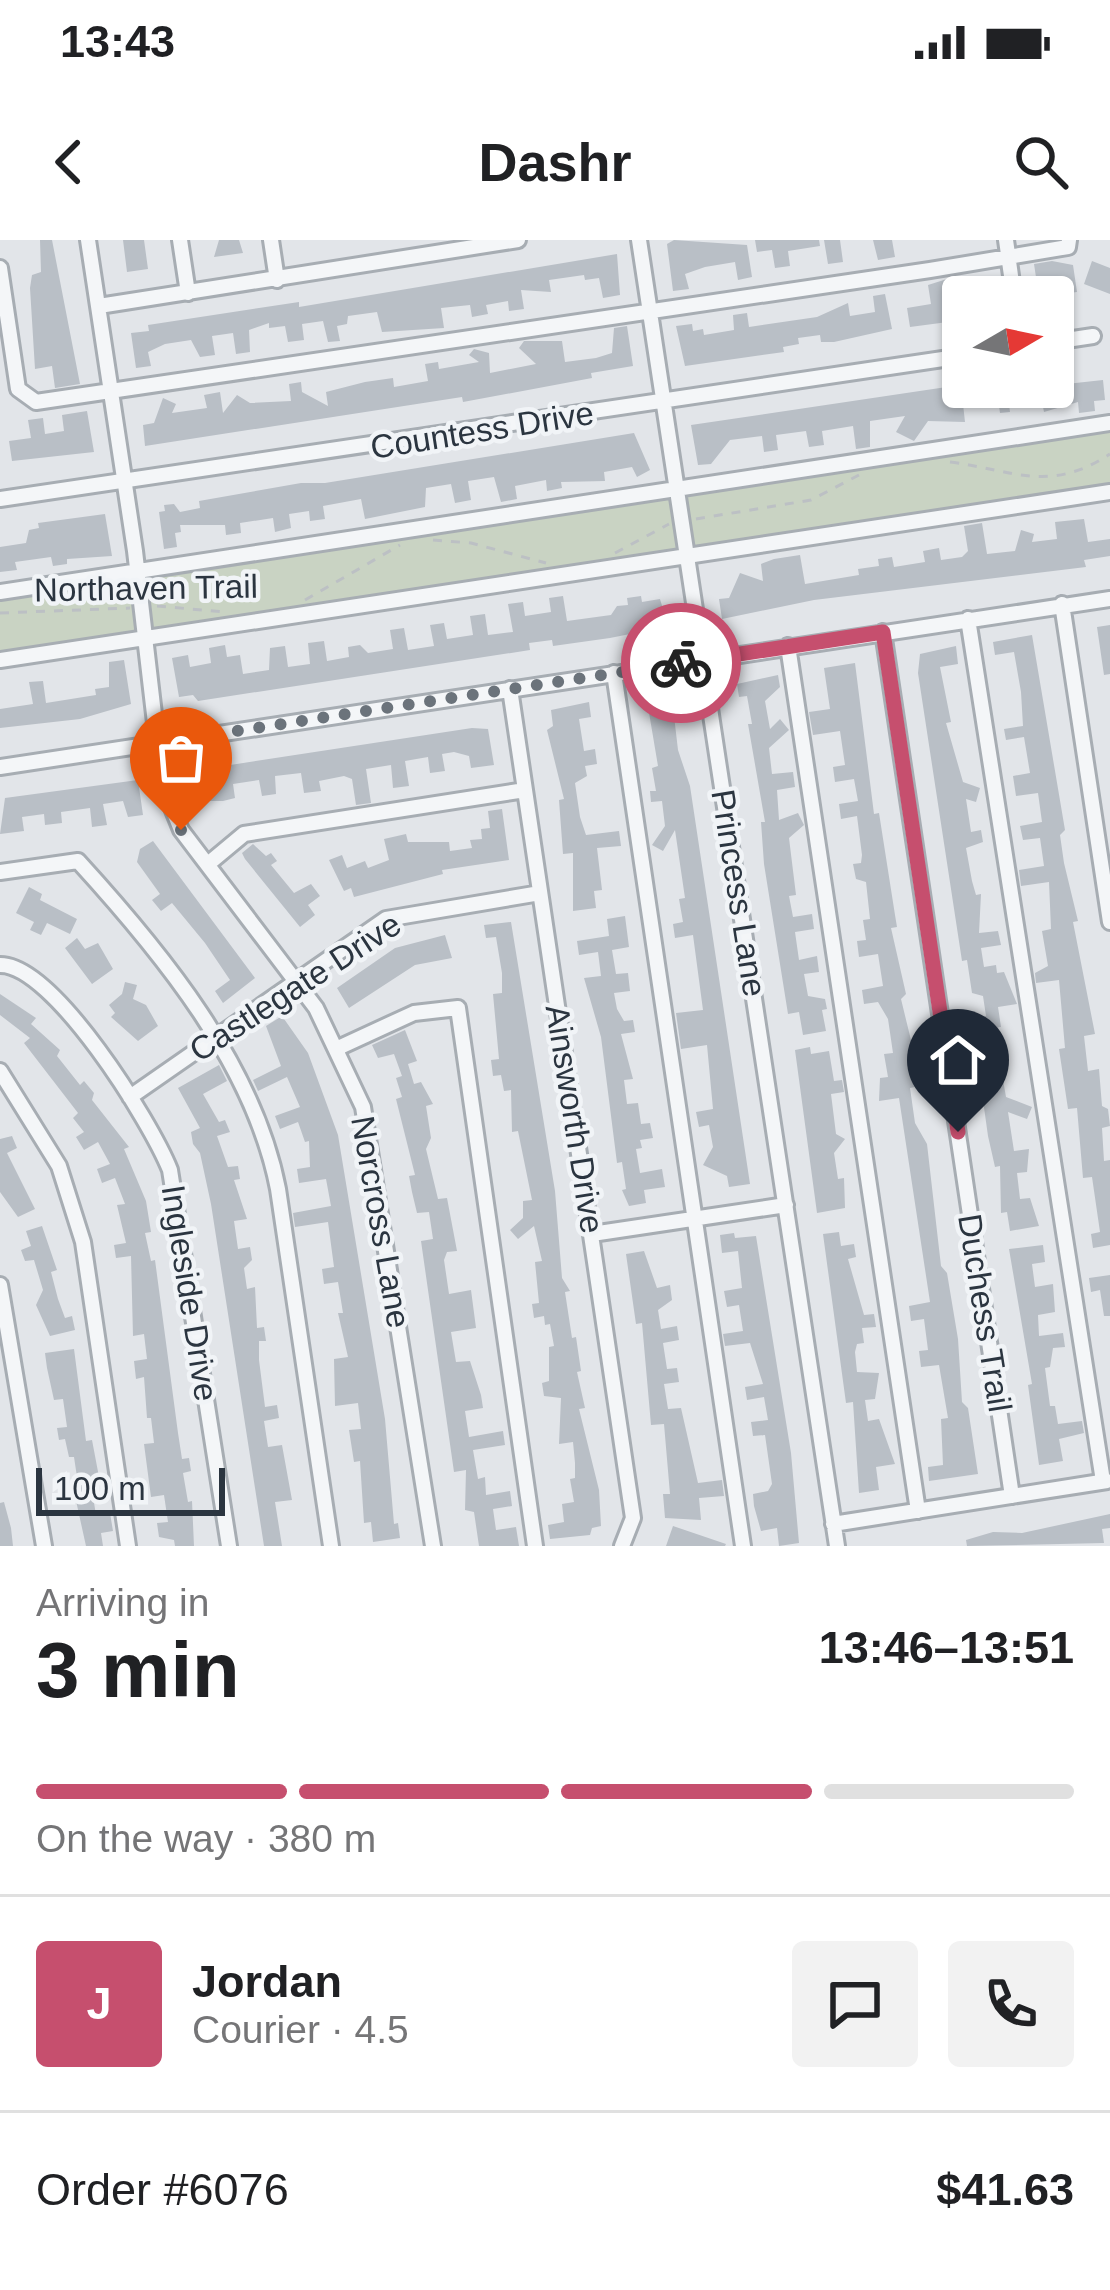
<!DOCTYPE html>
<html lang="en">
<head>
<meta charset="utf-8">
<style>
	body { margin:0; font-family:Helvetica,sans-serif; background:#f2f2f2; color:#202124; height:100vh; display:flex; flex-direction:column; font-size:45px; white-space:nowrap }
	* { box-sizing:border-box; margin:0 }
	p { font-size:39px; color:#757577 }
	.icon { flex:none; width:66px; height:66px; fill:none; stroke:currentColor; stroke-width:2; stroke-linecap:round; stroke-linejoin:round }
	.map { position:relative; height:1306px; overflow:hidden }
	.drawer { display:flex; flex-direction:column; background:#fff; flex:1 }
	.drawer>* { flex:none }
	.needle { width:78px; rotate:81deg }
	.controls { position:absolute; left:942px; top:36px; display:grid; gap:24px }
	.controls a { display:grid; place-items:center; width:132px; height:132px; border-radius:12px; background:#fff; box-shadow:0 3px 9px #0004; font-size:60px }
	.scale { position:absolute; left:36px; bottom:30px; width:189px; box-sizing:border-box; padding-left:12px; border:6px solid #2b3540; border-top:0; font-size:33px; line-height:42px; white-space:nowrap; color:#2b3540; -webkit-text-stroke:9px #f1f4f7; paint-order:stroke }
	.pin { position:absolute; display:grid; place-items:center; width:102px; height:102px; color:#fff; margin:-123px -51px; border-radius:50% 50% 50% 0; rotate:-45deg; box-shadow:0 0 12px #0007 }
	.pin .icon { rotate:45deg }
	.courier { position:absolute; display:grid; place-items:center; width:120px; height:120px; margin:-60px; border:9px solid #c64f6e; border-radius:50%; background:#fff; color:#222; box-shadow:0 3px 15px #0007 }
	.head em { font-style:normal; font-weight:800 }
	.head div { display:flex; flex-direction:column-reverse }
	.head { display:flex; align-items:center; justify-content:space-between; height:204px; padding:0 36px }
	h1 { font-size:78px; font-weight:800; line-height:90px }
	.bar { display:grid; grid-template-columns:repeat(4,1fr); gap:18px 12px; align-content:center; height:144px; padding:0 36px }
	.bar i { height:15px; border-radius:9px; background:#e0e0e0 }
	.bar .on { background:#c64f6e }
	.bar p { grid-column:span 4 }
	.line { display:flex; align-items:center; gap:30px; padding:0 36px; border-top:3px solid #e0e0e0 }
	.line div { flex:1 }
	.round { display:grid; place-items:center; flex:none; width:126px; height:126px; border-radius:12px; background:#f2f2f2 }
	.status { display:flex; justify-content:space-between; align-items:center; height:84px; padding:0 60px; background:#fff; direction:ltr }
	.status svg { height:33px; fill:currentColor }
	header { display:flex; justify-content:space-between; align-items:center; height:156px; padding:0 36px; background:#fff; font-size:54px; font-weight:800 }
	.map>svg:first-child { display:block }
</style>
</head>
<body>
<div class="status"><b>13:43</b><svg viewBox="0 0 49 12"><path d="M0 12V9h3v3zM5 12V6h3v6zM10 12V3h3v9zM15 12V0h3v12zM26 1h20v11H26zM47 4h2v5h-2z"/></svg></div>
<header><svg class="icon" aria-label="back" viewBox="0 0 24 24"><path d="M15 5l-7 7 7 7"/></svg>Dashr<svg class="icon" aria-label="search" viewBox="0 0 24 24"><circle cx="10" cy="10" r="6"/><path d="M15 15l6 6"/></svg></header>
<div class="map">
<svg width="1110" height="1306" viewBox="0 0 1110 1306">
	<rect width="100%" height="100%" fill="#e2e5e9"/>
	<!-- green -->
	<path fill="#c9d3c3" d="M1110,185V256L0,423V352Z"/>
	<!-- building -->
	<path fill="#b9bfc6" d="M40,0H52L80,144L55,148L52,126L35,129L30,48L32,35L41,32Z
		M123,0H144L148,29L127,32Z
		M219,0H239L243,13L214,17Z
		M674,0L747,5L752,37L738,40L735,22L705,27L685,34L689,49L673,51L667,4Z
		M755,0H819L820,6L788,11L790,26L775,28L772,10L757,12Z
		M824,0H840L843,22L828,24Z
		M873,0H892L895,17L878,20Z
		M617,14L620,55L603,58L599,38L585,40L584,35L549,40L551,52L521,50L524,69L509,71L508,61L486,65L488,74L472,77L470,65L441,68L444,88L382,92L377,72L348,76L347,84L337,86L340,101L328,102L323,81L302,84L304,100L288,102L285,86L269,88V83L249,90L250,112L236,114L233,93L212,96L215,115L200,117L191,100L165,104L148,112L151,126L136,128L131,93L149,91L148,85L299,62V67Z
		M1052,21L1073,25L1077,52L1039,57L1034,24Z
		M1092,21L1110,28V54L1084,44Z
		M987,37L990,57H974L972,40Z
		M947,39L951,63L963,61V80L910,87L907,68L931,64L928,45Z
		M885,54L892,89L834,102H821L820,95L798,98L799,104L783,107L784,112L685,126L676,86L692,84L693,91L703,89L704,95L734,90L733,75L747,73L749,87L817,77L848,63L850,76L875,72L873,56Z
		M627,86L633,126L591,133L592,138L463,162L462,157L145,206L143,185L154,183L163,158L176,164L172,173L207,168L204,155L220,152L223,173L237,155L250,163L291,161L289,144L301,142L302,152L328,166L326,152L365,142L393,138L394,147L428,141L425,124L438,122L439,129L479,122L469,115L474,109L489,113L490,133L536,124L519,108L524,101H562L565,122L596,118L612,113L614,88Z
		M1103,140L1105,160L1094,161L1095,171L1079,173L1078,162L1044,172L1039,147Z
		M960,145L1036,147L1037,153L1008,157L1010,172L1000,173L998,159L963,164L965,182L928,181L914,201L896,192L905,176L870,181V207L856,209L853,186L822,191L824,205L809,207L806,191L776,195L778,210L764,212L762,196L730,200L711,224L698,225L691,185Z
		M87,171L94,212L12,221L9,201L31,198L28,180L43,178L45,194L64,191L62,175Z
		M634,193L650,230L637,237L632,227L604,232L605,241L561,242L562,248L547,251L546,240L515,246L517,259L501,262L494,237L468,241L471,260L455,263L451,244L426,248L425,267L365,279L361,259L323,266L325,279L310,281L309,271L289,274L291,288L275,292L273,278L240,283L241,293L226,295L225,285H180L181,292L175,293L177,307L164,309L159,272L165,271L164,265L174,264L180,272L200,268L199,261L301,243H325Z
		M105,274L112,316L67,319V324L53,326L51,317L15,322L17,330L0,332V307L26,303L29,290L39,288L38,283Z
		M1084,279L1088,302L1110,299V316L1084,320L1086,327L814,360L722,379L719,359L729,358L740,333L763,341L761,324L774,319L800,315L805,344L859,335L858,329L879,326L878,319L892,317L894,327L925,322L923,311L939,308L941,320L962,317L968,311L964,286L982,283L987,314L1015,311L1021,290L1034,294L1032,302L1057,299L1055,282Z
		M563,356L567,381L611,375L617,366L628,365L627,358L641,356L642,362L660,359L666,379L638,383L640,392L610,398L553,406L552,400L529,403L530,410L198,461L193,455L179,457L172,418L188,415L190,427L211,423L209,408L225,405L227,417L240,415L243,434L269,430L270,408L285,406L288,427L310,424L308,403L324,401L327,421L349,417L348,407L360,405L368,413L393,409L390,390L404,388L408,410L434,406L430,385L444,383L447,399L473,395L470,376L485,374L488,395L513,392L508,364L523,362L525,376L551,372L549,358Z
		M1110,385V434L1104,435L1097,387Z
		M1032,395L1065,590L1060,595L1064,623L1078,681L1073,682L1095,794L1084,796L1088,831L1099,829L1102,866L1108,869L1110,886L1102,888L1104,921L1110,920V1005L1093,1008L1091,994L1100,992L1092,937L1083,938L1077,868L1068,869L1059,809L1065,808L1059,740L1036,743L1035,733L1048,726L1042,691L1051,689L1049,642L1021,646L1019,630L1044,626L1040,598L1023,600L1020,586L1042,582L1038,553L1016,556L1013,536L1030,533L1024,497L1006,500L1004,489L1023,486L1021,452L1014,412L995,415L993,402Z
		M956,406L958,424L940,427L951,482L946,483L963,542L980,548L976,562L966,559L971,592L981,590L983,602L966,608L972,641L976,655L981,654L979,693L998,691L1001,705L981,708L984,727L996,725L997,733L1004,732L1017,764L998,767L1001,787L994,788L1006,857L1032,867L1027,879L1008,872L1014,911L1029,909L1027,932L1017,933L1020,959L1030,958L1039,986L1010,991L1007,972L1001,973L1000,926L995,927L988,896L974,796L973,778L986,776L983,756L972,753L967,720L962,721L918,433L920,414Z
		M124,420L131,464L80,479L0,488V469L33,464L29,442L43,441L46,463L96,455L95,449L109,447V422Z
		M855,423L874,574L879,573L895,675L897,687L891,688L906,754L901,759L917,825H912L915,847L910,848L915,883L927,904L941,1026L947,1033L958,1099L962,1162L968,1168L978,1234L929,1241L928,1227L943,1225L941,1179L948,1178L939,1125L921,1127L919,1111L928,1110L924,1079L911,1081L909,1066L930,1062L899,858L879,861L880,838L888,837L884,814L893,813L888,779L878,762L864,764L862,750L883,746L878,714L859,717L857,701L866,700L863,680L870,679L866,642L856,639L853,624L861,623L862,615L857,576L841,579L839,564L858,561L854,539L835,542L833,527L845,525L840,491L813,495L809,472L830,469L824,428Z
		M778,435L780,447L765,461L770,489L780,479L789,490L769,508L772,534L793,532L795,547L777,550L779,580L798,573L804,585L789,598L796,655L789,656L793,677L812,674L814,689L795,692L799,720L817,716L819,732L804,734L808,756L825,759L827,769L822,770L826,791L803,795L799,772L788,774L764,624L761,582H765L748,484H752L747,456L739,457L737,444Z
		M657,441L658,452L671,450L678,510L690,546L750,944L729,947L727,936L703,925L713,907L709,885L699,887L696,872L713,869L707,805L681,809L676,773L703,770L693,695L675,698L673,684L683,682L679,659L685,658L675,590L663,611L652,605L665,586L662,561L651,562L650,551H656L652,528L658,526L644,443Z
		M589,462L591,477L579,479L584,511L595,509L597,524L585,526L587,536L575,543L580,577L586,595L619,591L621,606L597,608L602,650L594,651L596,668L573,671V613L563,614L559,560L564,559L547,490L553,486L551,470Z
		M472,488L488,489L494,525L471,528L469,516L454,512L442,514L445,531L430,533L428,517L405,521L409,546L393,548L391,525L366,529L371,563L356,565L352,539L344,536L319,541L321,551L304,553L301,533L275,536L276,554L262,556L259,540L233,544L235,558L223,561H209L204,545L193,546L191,531Z
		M138,540L143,575L128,577L123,561L103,564L107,585L92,587L90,568L61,572L62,583L45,585L44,574L22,577L24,591L0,594L5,558Z
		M502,569L509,620L442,630L443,634L354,657L351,648L344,651L329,620L342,615L347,628L365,621L368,628L389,620L384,599L406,594L408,602H449L450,611L472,608L470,600L482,599L481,589L490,588L488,571Z
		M153,601L255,738L223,763L215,751L230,740L205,703L172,663L161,671L152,660L160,654L137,622L140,609Z
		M253,604L266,616L271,613L277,621L271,625L294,653L311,644L320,656L308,665L315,675L300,687L245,619L242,613Z
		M29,647L42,654L40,660L77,679L70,694L47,683L41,695L30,690L34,682L16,673Z
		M625,676L629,707L612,710L616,734L628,733L630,751L614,753L617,769L624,781L633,780L635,792L621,794L633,839L624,840L627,864L638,863L641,884L650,883L653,898L640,900L642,908L636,909L640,933L662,929L665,947L644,950L646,963L629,966L622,950L626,949L622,922L617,923L601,797L584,738L601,736L598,712L579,715L577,701L609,696L607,679Z
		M511,682L555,951L562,1038L570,1051L565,1052L572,1098L576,1097L581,1131L577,1132L585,1168L579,1169L599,1250L601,1286L592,1288L590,1295L550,1299L548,1285L564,1282L562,1264L574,1262L570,1239L575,1238V1223L573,1202L559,1204L561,1158L544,1156L542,1143L549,1141V1107L554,1106L550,1084L545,1085L544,1076L534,1078L532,1064L539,1063L535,1022L542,1021L534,986L518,999L510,990L523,978V961L532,960L518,891L512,892L511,850L504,851L501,835L493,836L491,820L499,819L493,754L502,753V733L496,697L486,698L484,685Z
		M445,695L452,718L415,725L349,768L337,748L395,708Z
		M77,698L85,709L98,703L113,729L92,744L65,708Z
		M125,742L137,745L133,759L146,765L158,786L138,801L111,777L115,773L109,765L122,754Z
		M0,754L36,778L31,784L60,810L57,816L80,845L84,841L94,853L92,860L129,907L124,909L146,961L151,992L145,993L151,1021L155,1020L178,1193L182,1219L189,1218L191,1231L183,1233L188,1262L192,1261L194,1306H175L174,1300L159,1297L157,1283L168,1282L164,1255L151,1257L144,1204L154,1203L151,1178H147L144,1137L136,1139L134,1121L147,1119L144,1094L133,1096L131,1016L116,1018L114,1005L126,1003L117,965L125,964L115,938L102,943L97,929L110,924L98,902L84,910L76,897L84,892L73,878L78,873L24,803L30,798L0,775Z
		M282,776L308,813L338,895L385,1179L394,1284L398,1283L400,1298L373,1302L371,1282L364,1283L360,1221L354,1222L349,1190L361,1189L358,1163L335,1166L334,1119L348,1117L338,1073H343L338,1042L324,1044L322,1029L334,1027L328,982L295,987L293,973L331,966L326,939L299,943L297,929L310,927L309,901L305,902L298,882L280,889L275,876L300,867L287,837L258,851L253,840L281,826L266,786Z
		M405,790L417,821L408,824L414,844L421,842L433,864L426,866L431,898L426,909L438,959L447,958L457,1011L447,1012L444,1020L449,1054L471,1050L476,1088L451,1092L456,1122L470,1121L481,1155L483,1168L465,1171L469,1197L503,1191L505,1205L473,1210L478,1239L485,1237L486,1255L510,1251L512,1266L493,1269L496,1290L516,1287L519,1306H479L474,1272L465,1270L466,1230L454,1232L421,1001L433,999L429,972L417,973L412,952L409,936L415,935L396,859L402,857L396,838L402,836L394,814L378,818L372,805Z
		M810,807L811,814L829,811L834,841L842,840L844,852L831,854L836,894L845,899L834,913L838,939L844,938L845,968L817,973L795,810Z
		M219,825L227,841L203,854L219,882L225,880L230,892L217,896L228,927L238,926L240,939L234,940L247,979L234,981L238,1009L250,1007L252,1020L244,1028L247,1049L255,1047L257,1088L264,1087L266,1101H259V1120L265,1167L277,1165L279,1178L264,1181L268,1207L282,1205L292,1260L275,1262L282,1306H264L211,964L200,913L193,904L191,892L200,888L178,848Z
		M12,896L17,908L7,913L35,969L18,977L0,952V899Z
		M42,986L57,1030L51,1032L58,1059L65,1078L72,1076L75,1090L50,1096L36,1065L43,1050L34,1020L25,1021L21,1010L31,1006L26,991Z
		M839,992L841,1006L854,1004L856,1017L848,1019L864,1075L874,1074L876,1087L862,1088L864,1103L857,1104L855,1112L857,1132L879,1133L875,1159L865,1160L868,1181L879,1179L895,1224L876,1227L879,1250L859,1253L853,1162L846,1163L823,994Z
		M734,993L735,998L756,996L791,1213L799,1303L779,1306L777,1288L761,1291L754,1266L753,1254L768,1251L772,1244L765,1195L753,1196L751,1182L768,1180L764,1157L747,1160L745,1147L763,1144L750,1103L725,1106L723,1094L743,1091L739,1065L727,1067L724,1051L742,1048L738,1011L722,1013L720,995Z
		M1043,1005L1045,1022L1032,1024L1035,1047L1053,1044L1055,1072L1038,1075L1039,1096L1063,1093L1065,1107L1053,1108L1050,1127L1045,1128L1050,1166H1055L1058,1184L1082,1181L1084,1193L1059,1199L1063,1221L1039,1225L1028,1145L1032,1144L1009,1009Z
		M644,1011L657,1048L670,1045L672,1060L658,1070L661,1089L677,1086L679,1100L663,1103L667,1129L677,1128L679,1142L664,1144L668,1169L681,1168L698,1243L722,1240L724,1256L699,1258L701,1280L665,1278L663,1254H670L664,1184L651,1185L642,1083L636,1084L626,1014Z
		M1110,1035V1076H1104L1100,1050L1091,1052L1089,1038Z
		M74,1109L86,1201L92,1200L99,1237L90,1238L96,1275L110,1273L113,1291L101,1293L103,1306H86L71,1238L77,1237L74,1217H69L65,1199L59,1200L57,1188L67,1187L63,1159L54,1160L47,1128L45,1113Z
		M4,1262L11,1288L13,1306H0V1263Z
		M1110,1274V1288L1102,1289L1104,1303L967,1306L966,1300L993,1292L1022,1293Z
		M673,1286L726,1304L725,1306H666Z"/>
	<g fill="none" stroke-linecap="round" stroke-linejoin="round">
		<!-- minor casing -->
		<g stroke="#a7adb3" stroke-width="20">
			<path id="minor" d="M88,0L135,311L162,543L181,590L316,768L363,867L433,1306
				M180,0L188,53
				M271,0L277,40
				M639,0L837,1306
				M1006,0L1014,57
				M0,28L18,149L36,162L930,30L1068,7L1069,0
				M99,66L518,0
				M1053,102L1093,96
				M0,259L963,116
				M0,352L1110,183
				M1062,364L1110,682
				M968,379L1103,1241
				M883,392L1012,1256
				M788,406L918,1271
				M0,420L1110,252
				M614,433L743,1306
				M510,449L633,1278L622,1306
				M0,527L1110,359
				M208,624L244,594L525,550
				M0,632L78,621C162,713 254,825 278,949L331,1306
				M0,725C53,724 151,882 170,930L229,1306
				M338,808L414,773L458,768L535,1306
				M0,831L59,926L83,1002L128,1306
				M130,857L386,679L540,653
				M592,994L786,965
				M0,1045L44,1306
				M833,1284L1107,1241"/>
		</g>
		<!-- path -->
		<path stroke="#bcc0c4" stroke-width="3" stroke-dasharray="9 9" stroke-linecap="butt" d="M950,222C1013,230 1049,254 1110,214
			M696,279L811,260L859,235
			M433,300L471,303L546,323
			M615,313L669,284
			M305,360L400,305
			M157,366L225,372
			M0,373L130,368"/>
		<!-- minor -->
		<use href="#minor" stroke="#f4f6f8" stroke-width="14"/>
	</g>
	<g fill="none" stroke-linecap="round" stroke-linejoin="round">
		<!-- done -->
		<path stroke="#6b737b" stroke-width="12" stroke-dasharray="0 21.6" d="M181,590L162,543L157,503L681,423"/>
		<!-- route -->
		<path stroke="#c64f6e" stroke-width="15" d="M681,423L883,392L958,892"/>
	</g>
	<g text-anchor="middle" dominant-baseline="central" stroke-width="9" stroke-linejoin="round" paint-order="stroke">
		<!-- street labels -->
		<g font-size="33" fill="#2b3540" stroke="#f1f4f7">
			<text transform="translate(482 190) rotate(-9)">Countess Drive</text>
			<text transform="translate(146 348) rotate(-1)">Northaven Trail</text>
			<text transform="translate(739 653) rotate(81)">Princess Lane</text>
			<text transform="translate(295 747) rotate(-33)">Castlegate Drive</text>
			<text transform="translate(575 879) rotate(81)">Ainsworth Drive</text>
			<text transform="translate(381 982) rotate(80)">Norcross Lane</text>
			<text transform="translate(190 1053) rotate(81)">Ingleside Drive</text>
			<text transform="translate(985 1073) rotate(81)">Duchess Trail</text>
		</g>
	</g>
</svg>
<div class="controls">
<a><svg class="needle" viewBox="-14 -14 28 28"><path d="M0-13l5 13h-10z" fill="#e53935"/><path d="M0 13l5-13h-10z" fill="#757577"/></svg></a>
</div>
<div class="scale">100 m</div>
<div class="pin" style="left:181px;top:590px;background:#ea580c"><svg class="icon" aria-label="bag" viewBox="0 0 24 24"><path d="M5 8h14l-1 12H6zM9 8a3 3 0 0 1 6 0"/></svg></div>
<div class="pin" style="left:958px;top:892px;background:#1f2937"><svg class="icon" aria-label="home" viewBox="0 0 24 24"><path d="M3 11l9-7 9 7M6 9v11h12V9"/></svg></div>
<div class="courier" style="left:681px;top:423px"><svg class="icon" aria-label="bike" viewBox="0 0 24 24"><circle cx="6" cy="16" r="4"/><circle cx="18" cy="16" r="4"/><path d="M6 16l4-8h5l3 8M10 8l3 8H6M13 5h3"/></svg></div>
</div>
<section class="drawer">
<div class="head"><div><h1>3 min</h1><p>Arriving in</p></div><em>13:46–13:51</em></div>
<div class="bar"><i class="on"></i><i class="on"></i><i class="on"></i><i></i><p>On the way · 380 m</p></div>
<div class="line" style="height:216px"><b class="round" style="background:#c64f6e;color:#fff">J</b><div><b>Jordan</b><p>Courier · 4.5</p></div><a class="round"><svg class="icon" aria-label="chat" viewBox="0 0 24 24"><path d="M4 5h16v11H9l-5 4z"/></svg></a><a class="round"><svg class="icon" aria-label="phone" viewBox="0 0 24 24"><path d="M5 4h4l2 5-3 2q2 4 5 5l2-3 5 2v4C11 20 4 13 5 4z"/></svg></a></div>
<div class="line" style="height:156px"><div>Order #6076</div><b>$41.63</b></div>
</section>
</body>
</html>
